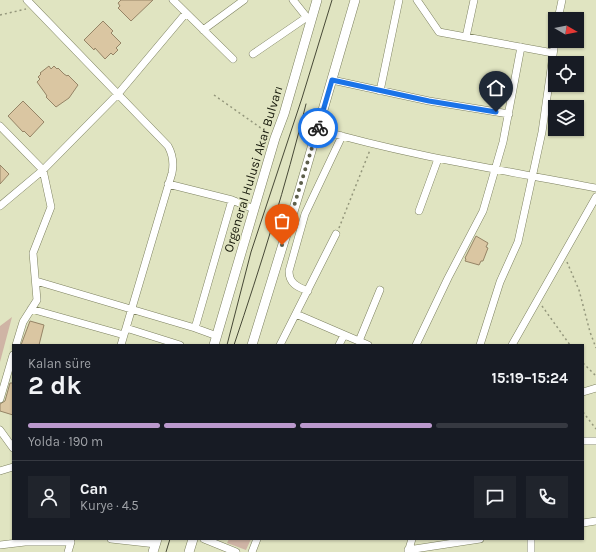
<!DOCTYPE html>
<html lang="tr">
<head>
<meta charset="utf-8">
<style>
	body { margin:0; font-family:Karla,sans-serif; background:#20242c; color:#f1f3f6; height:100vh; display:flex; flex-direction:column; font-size:15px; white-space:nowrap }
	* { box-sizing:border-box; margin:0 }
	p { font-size:13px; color:#9ea1a6 }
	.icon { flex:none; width:22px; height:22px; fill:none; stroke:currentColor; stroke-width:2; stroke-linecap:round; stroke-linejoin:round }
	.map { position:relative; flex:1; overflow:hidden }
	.drawer { position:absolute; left:12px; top:344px; width:572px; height:196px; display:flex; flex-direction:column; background:#171b24; border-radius:0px; box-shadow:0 1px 3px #0004 }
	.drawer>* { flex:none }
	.needle { width:26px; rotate:99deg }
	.fabs { position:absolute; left:548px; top:12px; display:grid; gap:8px }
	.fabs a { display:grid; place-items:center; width:36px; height:36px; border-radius:0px; background:#171b24; box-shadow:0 1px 3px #0004; font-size:20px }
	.pin { position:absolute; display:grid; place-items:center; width:34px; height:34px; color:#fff; margin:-41px -17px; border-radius:50% 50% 50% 0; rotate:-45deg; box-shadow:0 0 4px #0007 }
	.pin .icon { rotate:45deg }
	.courier { position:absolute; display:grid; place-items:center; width:40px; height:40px; margin:-20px; border:3px solid #1a73e8; border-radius:50%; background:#fff; color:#222; box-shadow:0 1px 5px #0007 }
	.overview em { font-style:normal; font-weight:700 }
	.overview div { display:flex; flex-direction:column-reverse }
	.overview { display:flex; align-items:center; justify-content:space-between; height:68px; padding:0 16px }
	h1 { font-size:26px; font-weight:700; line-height:30px }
	.bar { display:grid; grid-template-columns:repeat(4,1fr); gap:6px 4px; align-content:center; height:48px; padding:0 16px }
	.bar i { height:5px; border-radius:3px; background:#363941 }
	.bar .selected { background:#bb99cd }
	.bar p { grid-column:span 4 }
	.line { display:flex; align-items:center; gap:10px; padding:0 16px; border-top:1px solid #363941 }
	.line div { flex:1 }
	.round { display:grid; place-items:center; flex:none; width:42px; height:42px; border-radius:0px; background:#20242c }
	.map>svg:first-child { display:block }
</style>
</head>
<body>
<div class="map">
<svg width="596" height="552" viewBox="0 0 596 552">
	<rect width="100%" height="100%" fill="#e0e4c1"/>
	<!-- green -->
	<path fill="#cfb4a5" d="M12,317L0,362V326Z
		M229,539H251L246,550L227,543Z"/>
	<!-- building -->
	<path fill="#dac6a2" stroke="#958466" d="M121,0H153L131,21L118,8L120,6L118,3Z
		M103,21L113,31L111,33L121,43L116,48L118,50L113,55L111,53L105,59L95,48L94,50L84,40Z
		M49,66L51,69L54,66L57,69L58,68L64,74L67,76L68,75L78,85L69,98L56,107L46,97L47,96L45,93L37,82L40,79L38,77L41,74L40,73Z
		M23,101L44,122L30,137L24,131L23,132L8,116Z
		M0,165L9,174L0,184Z
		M476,236L488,243L486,247L488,248L483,261H481L479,265L465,261L466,259L465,258Z
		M30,321L44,325L39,345H21Z
		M10,383H13V415L0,411V404L5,401Z"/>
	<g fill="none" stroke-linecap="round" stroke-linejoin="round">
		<!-- minor casing -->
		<g stroke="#7d8160" stroke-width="8">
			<path id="minor" d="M27,0L168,146C173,155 174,163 172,173L121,345
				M173,0L233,59
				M293,0L309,20
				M417,0L439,32L553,53
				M558,19L562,0
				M203,30L244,0
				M466,37L474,0
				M253,54L307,17
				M332,80L429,101L509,114
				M380,91L399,0
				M0,126L43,170L51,207L33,253L37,300L23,322L16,345
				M317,129C409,156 503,170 596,188
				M168,184L232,200L254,209
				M0,206L43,170L118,94L186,13
				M419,211L438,159
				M36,281L195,328L217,336
				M308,291C298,287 289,284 289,271L305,214L342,136
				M31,309L124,335
				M296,314L368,345
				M126,328L180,345
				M195,328L232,200
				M359,341L380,290
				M280,345L336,234
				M339,345L344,335
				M416,345L448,278L483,211L503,142L521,47
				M480,345L500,282L518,242L542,132L555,41
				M512,345L596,197
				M583,392L596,388
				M0,399L13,355
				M0,430L13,448
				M583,441H596
				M0,471L13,467
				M583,523L596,521
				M111,539L156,544
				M204,539L236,552
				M531,539V552
				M0,545L25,542H71L68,552
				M408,550L480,539
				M252,552L257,539
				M408,552L412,539"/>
		</g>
		<!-- major casing -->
		<g stroke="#7d8160" stroke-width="10">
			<path id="major" d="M214,345L254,209L275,138L284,114L317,0
				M252,345L300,189L355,0
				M153,552L157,539
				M189,552L193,539"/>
		</g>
		<!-- path -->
		<path stroke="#94977c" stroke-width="1.5" stroke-dasharray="2 3" stroke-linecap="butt" d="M0,15L26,9
			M214,95L268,133
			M339,228L370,150
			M567,262L579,290L590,332L596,348
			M542,306L570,345
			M583,363L596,376
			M583,412L596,429"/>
		<!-- minor -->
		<use href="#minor" stroke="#fff" stroke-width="7"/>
		<!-- major -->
		<use href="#major" stroke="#fff" stroke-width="9"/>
		<!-- tram -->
		<path stroke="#474937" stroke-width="1" d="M227,345L251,252L302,98L332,0
			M234,345C261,265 286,185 306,104
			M166,552L170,539"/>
	</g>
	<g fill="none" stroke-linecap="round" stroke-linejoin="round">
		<!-- done -->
		<path stroke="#5d5f4b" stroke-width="4" stroke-dasharray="0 7.2" d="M282,245L318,128"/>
		<!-- route -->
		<path stroke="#1a73e8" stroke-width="5" d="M318,128L332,80L429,101L496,112"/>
	</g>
	<g text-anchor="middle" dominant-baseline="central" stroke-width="3" stroke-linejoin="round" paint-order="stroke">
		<!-- street labels -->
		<g font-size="13" fill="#16180b" stroke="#e0e4c1">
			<text transform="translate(253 169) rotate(-73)">Orgeneral Hulusi Akar Bulvarı</text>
		</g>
	</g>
</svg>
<div class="fabs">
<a><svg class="needle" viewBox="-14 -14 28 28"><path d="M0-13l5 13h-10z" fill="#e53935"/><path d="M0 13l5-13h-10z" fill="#9ea1a6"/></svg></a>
<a><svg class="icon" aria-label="locate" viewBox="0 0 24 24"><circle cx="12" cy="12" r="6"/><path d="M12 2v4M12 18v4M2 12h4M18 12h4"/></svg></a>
<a><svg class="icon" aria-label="layers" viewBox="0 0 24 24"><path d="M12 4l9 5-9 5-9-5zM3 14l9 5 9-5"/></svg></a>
</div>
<div class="pin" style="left:282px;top:245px;background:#ea580c"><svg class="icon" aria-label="bag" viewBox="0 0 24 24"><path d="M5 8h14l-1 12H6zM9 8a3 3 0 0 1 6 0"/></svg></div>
<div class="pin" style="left:496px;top:112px;background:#1f2937"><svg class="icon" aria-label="home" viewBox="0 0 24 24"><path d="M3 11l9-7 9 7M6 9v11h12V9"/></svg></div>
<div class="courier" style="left:318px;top:128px"><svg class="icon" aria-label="bike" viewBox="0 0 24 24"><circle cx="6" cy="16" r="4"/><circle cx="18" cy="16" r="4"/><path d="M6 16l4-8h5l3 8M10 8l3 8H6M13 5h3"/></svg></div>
<section class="drawer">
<div class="overview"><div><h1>2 dk</h1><p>Kalan süre</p></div><em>15:19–15:24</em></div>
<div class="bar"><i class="selected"></i><i class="selected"></i><i class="selected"></i><i></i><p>Yolda · 190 m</p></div>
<div class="line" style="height:72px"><a class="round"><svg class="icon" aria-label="person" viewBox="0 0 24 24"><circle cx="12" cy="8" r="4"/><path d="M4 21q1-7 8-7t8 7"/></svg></a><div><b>Can</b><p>Kurye · 4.5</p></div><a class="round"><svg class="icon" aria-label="chat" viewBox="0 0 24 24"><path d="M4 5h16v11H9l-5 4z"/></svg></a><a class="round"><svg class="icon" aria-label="phone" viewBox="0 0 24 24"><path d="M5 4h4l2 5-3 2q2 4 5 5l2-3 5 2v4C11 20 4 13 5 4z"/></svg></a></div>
</section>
</div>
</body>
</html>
